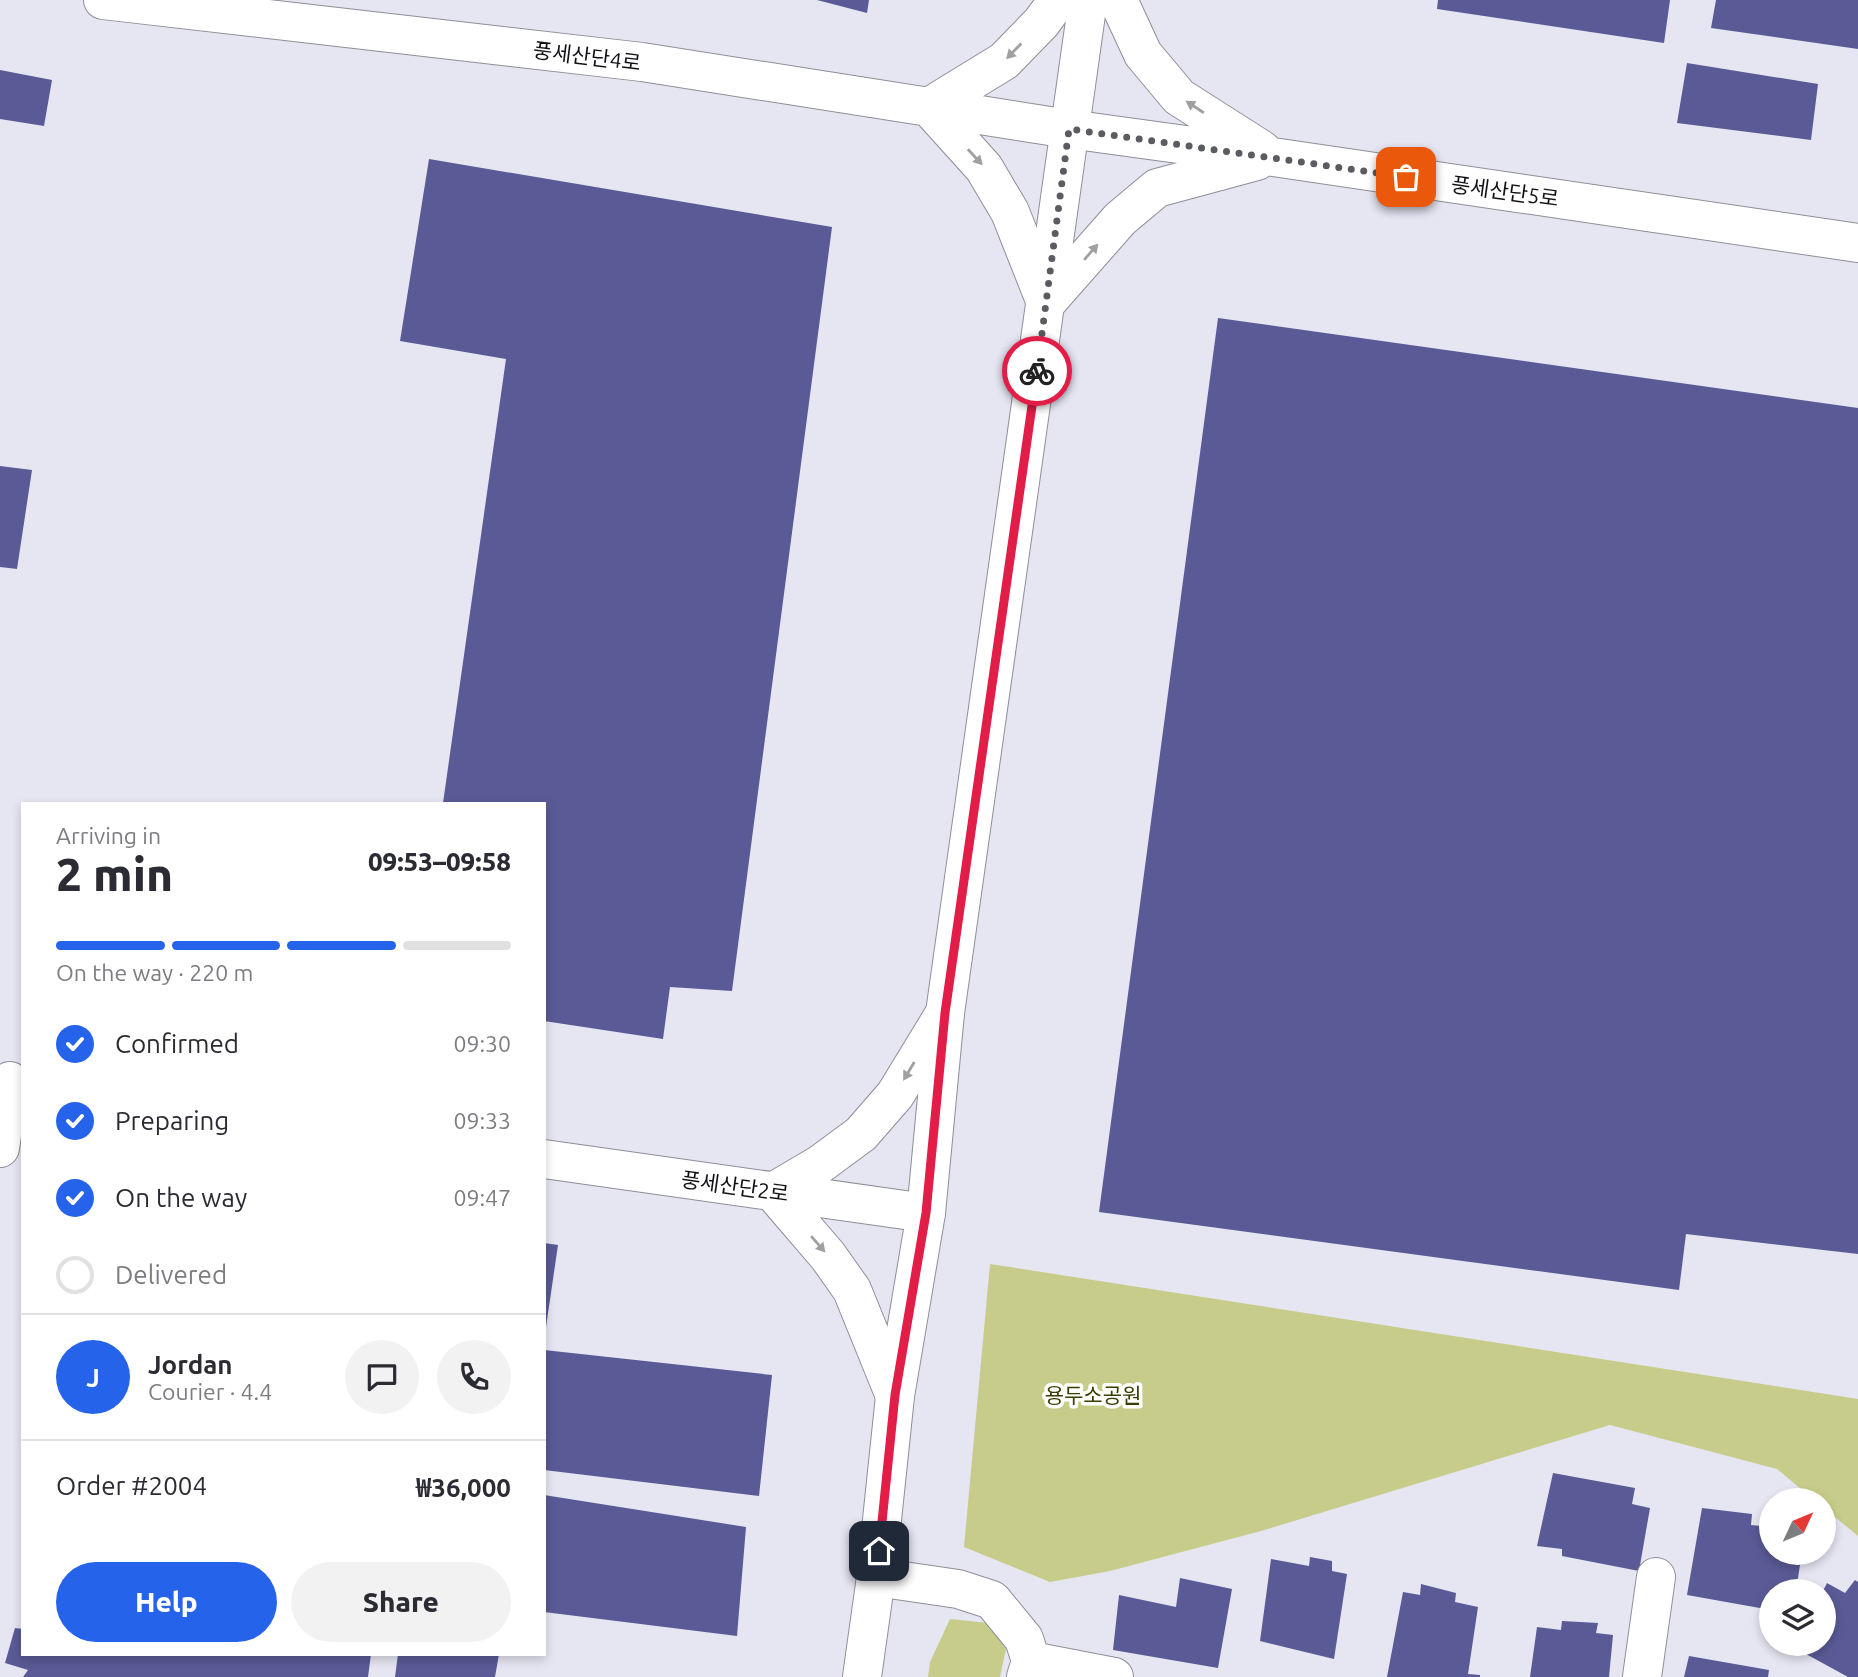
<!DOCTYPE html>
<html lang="en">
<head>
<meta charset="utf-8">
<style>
	body { margin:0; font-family:Ubuntu,"Noto Sans KR",sans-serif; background:#f2f2f3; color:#2b2b33; height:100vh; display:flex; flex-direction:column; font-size:26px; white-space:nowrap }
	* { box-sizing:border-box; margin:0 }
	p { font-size:23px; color:#7c7c81 }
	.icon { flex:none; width:38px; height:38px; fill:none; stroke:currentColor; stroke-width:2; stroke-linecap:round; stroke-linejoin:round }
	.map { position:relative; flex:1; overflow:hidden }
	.panel { position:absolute; left:21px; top:802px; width:525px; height:854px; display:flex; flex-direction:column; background:#fff; border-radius:0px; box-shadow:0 4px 10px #0003 }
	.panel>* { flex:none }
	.needle { width:46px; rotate:46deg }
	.tools { position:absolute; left:1759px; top:1488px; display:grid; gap:14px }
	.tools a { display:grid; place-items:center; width:77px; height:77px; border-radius:50%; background:#fff; box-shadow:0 4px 10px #0003; font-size:35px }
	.pin { position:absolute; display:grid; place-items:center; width:60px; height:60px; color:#fff; margin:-30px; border-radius:14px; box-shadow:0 4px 10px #0006 }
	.courier { position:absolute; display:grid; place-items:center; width:70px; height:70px; margin:-35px; border:5px solid #e11d48; border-radius:50%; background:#fff; color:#222; box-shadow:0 2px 9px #0007 }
	.headline em { font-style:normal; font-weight:800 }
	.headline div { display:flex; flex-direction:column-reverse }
	.headline { display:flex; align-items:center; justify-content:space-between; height:119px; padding:0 35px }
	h1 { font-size:46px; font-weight:800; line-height:52px }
	.bar { display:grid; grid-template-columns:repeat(4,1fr); gap:10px 7px; align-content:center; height:84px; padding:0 35px }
	.bar i { height:9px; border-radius:5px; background:#e1e1e2 }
	.bar .selected { background:#2563eb }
	.bar p { grid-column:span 4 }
	.line { display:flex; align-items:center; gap:18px; padding:0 35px; border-top:2px solid #e1e1e2 }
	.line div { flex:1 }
	.round { display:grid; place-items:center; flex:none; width:74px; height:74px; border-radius:37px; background:#f2f2f3 }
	ol { padding:0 35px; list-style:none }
	li { display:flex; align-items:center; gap:21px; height:77px }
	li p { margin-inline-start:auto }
	li .icon { padding:7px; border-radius:50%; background:#2563eb; color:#fff; stroke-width:4 }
	li:last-child { color:#7c7c81 }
	li i { width:38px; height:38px; border:4px solid #e1e1e2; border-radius:50% }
	.primary-button { display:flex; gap:14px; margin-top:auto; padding:14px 35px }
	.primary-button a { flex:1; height:80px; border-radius:42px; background:#2563eb; color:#fff; font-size:28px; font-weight:800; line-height:80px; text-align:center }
	.primary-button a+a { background:#f2f2f3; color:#2b2b33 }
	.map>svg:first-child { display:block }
</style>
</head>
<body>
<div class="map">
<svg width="1858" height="1677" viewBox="0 0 1858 1677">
	<rect width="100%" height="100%" fill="#e5e6f2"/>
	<!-- green -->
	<path fill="#c8cc8a" d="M990,1264L1858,1399V1536L1824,1508V1500H1814L1777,1469L1610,1425L1261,1531L1110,1571L1050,1582L964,1547Z
		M950,1619L989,1623L1006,1649L1000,1677H928L930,1662Z"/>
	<!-- building -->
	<path fill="#5a5a96" d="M817,0H869L867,13Z
		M1438,0H1670L1664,43L1437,9Z
		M1716,0H1858V49L1711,28Z
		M1687,63L1818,84L1811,140L1677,123Z
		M0,70L52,80L44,126L0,119Z
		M429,159L832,227L732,991L670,987L663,1039L544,1021V803H443L506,359L400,341Z
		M1218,318L1858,408V1254L1686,1234L1679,1290L1099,1212Z
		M0,466L32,470L17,569L0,567Z
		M544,1243L558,1245L546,1327H544Z
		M544,1350L772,1375L759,1496L544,1470Z
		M1553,1473L1635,1488L1632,1504L1650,1508L1639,1571L1562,1556V1549L1537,1546Z
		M544,1495L746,1527L737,1636L544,1612Z
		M1702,1508L1752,1514L1751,1525L1771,1527V1552H1802L1796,1591H1771V1610L1687,1595Z
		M1310,1557L1332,1561V1571L1347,1574L1334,1659L1260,1641L1271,1559L1309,1566Z
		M1180,1578L1232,1589L1218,1668L1113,1650L1119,1595L1176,1607Z
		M1855,1580L1858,1582V1677H1848L1795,1648L1798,1643H1824V1589L1827,1583L1845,1593Z
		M1421,1584L1456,1593L1455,1602L1478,1607L1468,1674L1480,1675V1677H1387L1403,1592L1420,1595Z
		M1562,1621L1598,1623L1596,1633L1613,1635L1609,1677H1530L1537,1627L1561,1630Z
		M15,1628L23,1629V1654H371L368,1677H23L28,1670L5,1663Z
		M398,1654H499L495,1677H395Z
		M1689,1656L1769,1670L1768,1677H1684Z"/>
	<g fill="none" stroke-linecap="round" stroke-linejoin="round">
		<!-- minor casing -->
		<g stroke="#8e8e99" stroke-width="40">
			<path id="minor" d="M103,0L642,62L1069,129L1273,157L1858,243
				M1058,0L1041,23L1004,61L929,107L984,168L1010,212L1046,303L1120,219L1157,188L1257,161
				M1118,0L1143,54L1179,97L1262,150
				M0,1148L10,1081
				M544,1159L926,1213
				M895,1396L852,1290L828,1256L773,1192L819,1165L861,1134L895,1095L945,1013
				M876,1577L958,1589L992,1600L1024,1639L1031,1661L1026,1677
				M1031,1661L1114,1677
				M1642,1677L1656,1577"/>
		</g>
		<!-- tertiary casing -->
		<g stroke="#8e8e99" stroke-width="40">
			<path id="tertiary" d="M862,1677L876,1577L895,1396L926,1213L945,1013L1088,0"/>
		</g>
		<!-- minor -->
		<use href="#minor" stroke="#fff" stroke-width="38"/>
		<!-- tertiary -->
		<use href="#tertiary" stroke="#fff" stroke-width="38"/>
	</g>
	<!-- one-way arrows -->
	<defs><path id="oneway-solid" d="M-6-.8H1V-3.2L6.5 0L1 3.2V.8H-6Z" transform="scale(1.75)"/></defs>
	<g fill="#a0a0a1">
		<use href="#oneway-solid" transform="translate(1014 51) rotate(134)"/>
		<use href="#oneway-solid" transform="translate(1195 107) rotate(-147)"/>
		<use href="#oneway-solid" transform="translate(975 157) rotate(47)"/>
		<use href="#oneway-solid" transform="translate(1091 252) rotate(-49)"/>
		<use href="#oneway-solid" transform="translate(909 1071) rotate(121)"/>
		<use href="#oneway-solid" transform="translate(818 1244) rotate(49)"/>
	</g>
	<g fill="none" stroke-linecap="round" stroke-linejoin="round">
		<!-- done -->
		<path stroke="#5b5c62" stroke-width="7" stroke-dasharray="0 12.6" d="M1037,371L1069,129L1406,177"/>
		<!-- route -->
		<path stroke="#e11d48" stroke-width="9" d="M879,1551L895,1395L926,1213L945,1013L1037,371"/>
	</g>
	<g text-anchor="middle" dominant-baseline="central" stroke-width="7" stroke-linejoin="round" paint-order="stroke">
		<!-- street labels -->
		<g font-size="21" fill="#111115" stroke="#fff">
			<text transform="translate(587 56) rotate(7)">풍세산단4로</text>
			<text transform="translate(1505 191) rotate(8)">풍세산단5로</text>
			<text transform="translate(735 1186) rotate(8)">풍세산단2로</text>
		</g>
		<!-- park labels -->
		<g font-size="21" fill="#3b3d01" stroke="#fff">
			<text x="1093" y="1395">용두소공원</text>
		</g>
	</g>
</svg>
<div class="tools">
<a><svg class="needle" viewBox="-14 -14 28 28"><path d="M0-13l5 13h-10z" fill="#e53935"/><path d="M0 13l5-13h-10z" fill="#7c7c81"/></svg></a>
<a><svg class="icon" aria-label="layers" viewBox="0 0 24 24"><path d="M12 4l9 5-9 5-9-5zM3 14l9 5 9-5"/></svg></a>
</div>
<div class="pin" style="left:1406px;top:177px;background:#ea580c"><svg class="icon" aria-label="bag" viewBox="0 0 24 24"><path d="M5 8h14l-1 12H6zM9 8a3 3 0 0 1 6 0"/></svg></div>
<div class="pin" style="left:879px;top:1551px;background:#1f2937"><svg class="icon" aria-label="home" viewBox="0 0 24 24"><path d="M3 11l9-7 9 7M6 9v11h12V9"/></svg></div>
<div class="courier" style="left:1037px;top:371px"><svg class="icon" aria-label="bike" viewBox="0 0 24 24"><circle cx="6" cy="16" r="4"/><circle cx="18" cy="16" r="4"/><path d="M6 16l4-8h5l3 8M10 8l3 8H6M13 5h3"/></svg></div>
<section class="panel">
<div class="headline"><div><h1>2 min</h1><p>Arriving in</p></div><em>09:53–09:58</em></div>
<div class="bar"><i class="selected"></i><i class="selected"></i><i class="selected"></i><i></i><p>On the way · 220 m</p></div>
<ol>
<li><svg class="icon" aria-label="check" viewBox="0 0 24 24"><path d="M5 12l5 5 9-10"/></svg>Confirmed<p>09:30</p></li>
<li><svg class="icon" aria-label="check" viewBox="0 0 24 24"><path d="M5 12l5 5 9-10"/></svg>Preparing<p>09:33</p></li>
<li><svg class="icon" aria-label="check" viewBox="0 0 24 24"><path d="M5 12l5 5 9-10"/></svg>On the way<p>09:47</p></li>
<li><i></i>Delivered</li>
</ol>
<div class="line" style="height:126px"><b class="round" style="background:#2563eb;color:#fff">J</b><div><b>Jordan</b><p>Courier · 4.4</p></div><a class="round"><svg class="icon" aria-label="chat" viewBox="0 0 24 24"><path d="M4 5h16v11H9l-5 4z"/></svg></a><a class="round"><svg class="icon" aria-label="phone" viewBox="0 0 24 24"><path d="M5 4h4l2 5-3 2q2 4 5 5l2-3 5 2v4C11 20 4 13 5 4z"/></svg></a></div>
<div class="line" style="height:91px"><div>Order #2004</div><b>₩36,000</b></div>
<div class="primary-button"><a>Help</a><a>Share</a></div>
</section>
</div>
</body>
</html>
